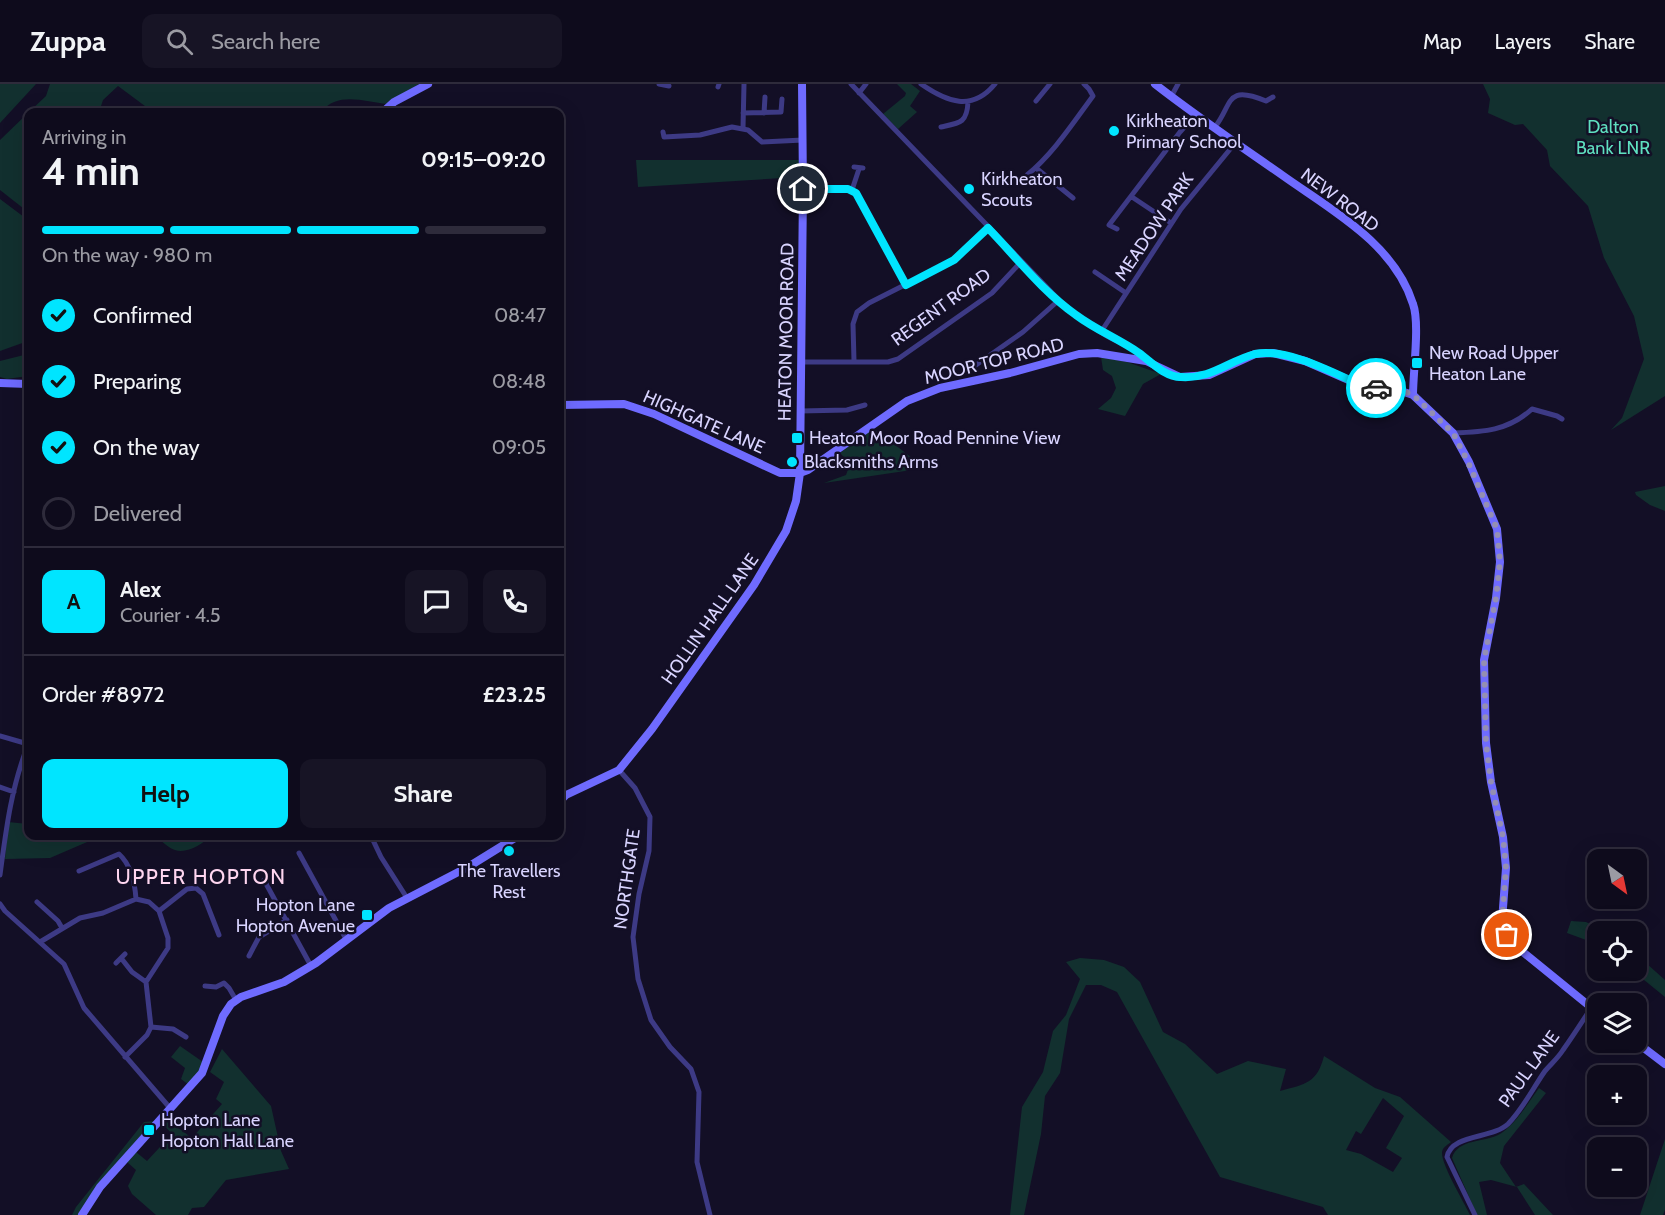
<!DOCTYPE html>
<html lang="en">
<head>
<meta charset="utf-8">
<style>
	body { margin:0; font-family:Cabin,sans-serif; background:#171425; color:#f1f3f6; height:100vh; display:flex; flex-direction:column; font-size:22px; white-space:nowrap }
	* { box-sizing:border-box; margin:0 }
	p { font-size:20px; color:#9b9ba3 }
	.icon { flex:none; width:33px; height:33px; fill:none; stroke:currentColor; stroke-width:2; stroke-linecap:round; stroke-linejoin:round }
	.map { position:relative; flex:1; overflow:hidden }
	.sheet { position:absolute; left:24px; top:24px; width:540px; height:732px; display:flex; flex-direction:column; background:#0e0b1c; border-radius:12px; box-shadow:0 6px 24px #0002,0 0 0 2px #2e2b3b }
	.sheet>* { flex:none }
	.needle { width:39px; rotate:147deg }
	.buttons { position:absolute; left:1587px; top:765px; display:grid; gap:12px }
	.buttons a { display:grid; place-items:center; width:60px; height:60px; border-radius:12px; background:#0e0b1c; box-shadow:0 6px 24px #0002,0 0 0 2px #2e2b3b; font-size:30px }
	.pin { position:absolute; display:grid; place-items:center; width:51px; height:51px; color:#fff; margin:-26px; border:3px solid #fff; border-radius:50%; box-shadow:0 2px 6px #0007 }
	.courier { position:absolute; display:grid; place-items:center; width:60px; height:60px; margin:-30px; border:4px solid #00e5ff; border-radius:50%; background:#fff; color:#222; box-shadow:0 2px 8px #0007 }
	.summary em { font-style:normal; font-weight:700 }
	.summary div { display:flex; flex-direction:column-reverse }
	.summary { display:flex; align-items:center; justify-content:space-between; height:102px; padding:0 18px }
	h1 { font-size:39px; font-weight:700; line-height:45px }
	.bar { display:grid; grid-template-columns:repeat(4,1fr); gap:9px 6px; align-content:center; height:72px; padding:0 18px }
	.bar i { height:8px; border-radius:4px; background:#2e2b3b }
	.bar .selected { background:#00e5ff }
	.bar p { grid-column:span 4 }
	.line { display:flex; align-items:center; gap:15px; padding:0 18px; border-top:2px solid #2e2b3b }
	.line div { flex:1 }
	.round { display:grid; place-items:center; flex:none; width:63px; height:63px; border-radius:12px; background:#171425 }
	ol { padding:0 18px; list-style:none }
	li { display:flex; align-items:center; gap:18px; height:66px }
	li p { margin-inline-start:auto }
	li .icon { padding:6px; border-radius:50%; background:#00e5ff; color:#111; stroke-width:4 }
	li:last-child { color:#9b9ba3 }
	li i { width:33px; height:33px; border:3px solid #2e2b3b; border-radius:50% }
	.primary-button { display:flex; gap:12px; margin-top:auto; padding:12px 18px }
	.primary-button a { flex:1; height:69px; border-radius:12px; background:#00e5ff; color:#111; font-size:24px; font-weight:700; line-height:69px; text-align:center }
	.primary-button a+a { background:#171425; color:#f1f3f6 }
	header { display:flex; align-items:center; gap:36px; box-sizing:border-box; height:84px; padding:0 30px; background:#0e0b1c; border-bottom:2px solid #2e2b3b }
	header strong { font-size:28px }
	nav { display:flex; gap:33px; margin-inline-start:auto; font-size:21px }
	.search { width:420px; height:54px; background:#171425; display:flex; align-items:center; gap:15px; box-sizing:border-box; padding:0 21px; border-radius:12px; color:#9b9ba3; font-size:22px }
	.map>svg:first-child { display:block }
</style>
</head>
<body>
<header>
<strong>Zuppa</strong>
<div class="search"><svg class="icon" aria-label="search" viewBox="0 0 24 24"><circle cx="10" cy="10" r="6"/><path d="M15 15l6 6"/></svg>Search here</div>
<nav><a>Map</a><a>Layers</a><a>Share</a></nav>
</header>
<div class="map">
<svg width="1665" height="1131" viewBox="0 0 1665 1131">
	<rect width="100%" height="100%" fill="#130f26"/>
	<!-- green -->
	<path fill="#12302f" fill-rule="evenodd" d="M0,0H36L0,39Z
		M50,0H419L387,20C366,18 336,7 322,28H153L118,2L103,16L99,28H29L46,12Z
		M897,0H911L920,7L910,22L917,28L898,45L883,30L905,12L906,9Z
		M1483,0H1665V312L1611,346L1622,334L1644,275L1634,232L1604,174L1588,122L1550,82L1547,66L1523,40L1515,41L1488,29L1490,15Z
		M28,29V128L0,106V56Z
		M636,76H801L799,93L638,103Z
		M0,115L28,136V257L0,267Z
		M28,270V292L7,295L0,293V277Z
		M1101,273L1127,278L1161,290L1143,300L1125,332L1098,325L1111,314L1116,304L1112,292L1103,286Z
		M873,344L920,380L905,387L824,399L846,391L850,380L840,369Z
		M1665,402V427L1650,421L1636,411L1635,408Z
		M8,738L28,740V752H101L50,774L5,775Z
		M155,752H210C203,760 187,770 175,766C168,764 161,756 155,752Z
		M1571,837L1586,838L1604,847L1598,848L1597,860L1567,849Z
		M1637,871L1665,896V913L1633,887L1636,886Z
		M1080,874L1104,876L1124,883L1140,898L1163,948L1185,960L1217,990L1248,977L1286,985L1280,1007C1306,1000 1317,999 1324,972L1375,1004L1400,1013L1451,1058C1447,1061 1442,1064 1442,1069C1442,1082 1464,1118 1470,1131H1328L1323,1123L1220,1093L1117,908L1101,901H1086L1069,935L1060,989L1045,1012L1041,1050L1024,1131H1010L1022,1023L1043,988L1053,947L1066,931L1080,895L1066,878ZM1383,1014L1404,1032L1386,1064L1402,1074L1393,1088L1361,1070L1346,1066L1356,1047L1361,1050Z
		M180,962L203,978L200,988L189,1001L181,995L185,984L171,973Z
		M222,965L271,1022L281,1067L289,1085L226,1096L204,1123L192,1124L188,1131H156L132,1110L128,1102L136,1086L127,1078L136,1068L147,1077L172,1050L162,1039L166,1035L192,1054L222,1020L216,1015L224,998L210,988Z
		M1539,1004L1546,1009L1504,1062L1500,1079L1516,1103L1524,1100L1553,1131H1535L1517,1103L1491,1096L1479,1098L1487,1131H1477L1452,1074C1458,1054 1485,1059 1500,1050C1516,1040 1528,1019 1539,1004Z
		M156,1037L95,1103L80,1131H72L76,1123L144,1038Z
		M1665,1055V1126L1663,1131H1640Z"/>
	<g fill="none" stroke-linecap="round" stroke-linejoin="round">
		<!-- street -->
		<path stroke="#3d3a85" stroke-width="5" d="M659,0L669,2
			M851,0L1059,216C1073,229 1089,241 1105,251C1118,259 1137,264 1146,276
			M921,0C947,18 972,28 995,0
			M718,3L719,0
			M859,9L866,0
			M1171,13L1178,0
			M1036,17L1050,0
			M743,29L781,28L782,15
			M764,29L765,13
			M941,43C960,39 967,39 968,18
			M1215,43C1233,20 1225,0 1266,17L1273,13
			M743,44L744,0
			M663,48L664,53L700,51L732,43L748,46L762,58L803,56
			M854,83L863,84
			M1036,84L1073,114
			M1027,91C1053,70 1073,39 1093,12L1089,5L1084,0
			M803,105L848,104L856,109L906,201
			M852,106L859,85
			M1132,113L1171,139
			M1117,145L1109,141L1180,48L1196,30
			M1095,188L1126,209
			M1101,248L1181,125L1236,58
			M854,277L853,240L857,228L869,219L954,176L989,144
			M801,278H888L898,275L992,209L1021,178
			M966,288L1023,248L1059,216
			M800,327L847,326L865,321
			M1453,349C1483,348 1508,347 1532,325L1557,332L1562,335
			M0,652L28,660
			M619,686L635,704L650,733L649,767L639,810L633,853L638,895L651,936L670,963L691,985L699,1008L697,1078L710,1131
			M0,703L14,708
			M371,752L381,773L407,814
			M299,769L346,855
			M79,787L119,770C131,781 135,800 136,815
			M0,791C6,746 11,704 28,661
			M264,796L311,882
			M37,818L58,837L62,844
			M0,820L5,827L64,880L84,924L170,1024
			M40,858L80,834L103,829L136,815L149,818L159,827
			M249,872L259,853L287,836
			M121,874L132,888L146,898
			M116,879L125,870
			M205,902L216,903L224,899L229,904L236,916
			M151,943L173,945L186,953
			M125,973L147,951L151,943L146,898L168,864V854L159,827L187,805L196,804L203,810L219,851
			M1475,1131L1447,1073C1451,1050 1492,1055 1508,1040C1523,1025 1533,1004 1545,987C1551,980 1558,974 1563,966C1573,952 1582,938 1591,924"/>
		<!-- secondary -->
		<path stroke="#6f6bff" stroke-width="8" d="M1155,0C1196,32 1239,61 1282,91C1331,126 1394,159 1413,220C1420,239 1413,288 1413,311
			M383,28L394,18L428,0
			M0,299L28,300
			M560,321L624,320L654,330L780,389H800L808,386L907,317L940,304L1010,289L1079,270L1097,269L1146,277L1180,293L1209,291L1255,270L1273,269L1305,277L1367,304L1395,305L1413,311L1453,349L1469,378L1497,445L1500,478L1496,514L1484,576L1486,659L1491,698L1503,753L1506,784L1502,837L1507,851L1518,864L1598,929
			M560,717L566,711L619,686L652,645L754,501L786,447L796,417L800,389L803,105L802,0
			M1636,958L1665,980
			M82,1131L100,1103L202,989L223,932L231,920L241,913L284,898L316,879L389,824L468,783L518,752"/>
	</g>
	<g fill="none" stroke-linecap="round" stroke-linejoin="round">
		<!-- done -->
		<path stroke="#948fb3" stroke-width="6" stroke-dasharray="0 10.8" d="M1376,304H1395L1413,311L1453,349L1468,378L1497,445L1500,478L1496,514L1484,576L1486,659L1491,698L1503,753L1506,784L1502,837L1507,851"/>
		<!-- route -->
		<path stroke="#00e5ff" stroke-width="8" d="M803,105H848L856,109L906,201L954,176L988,144C1016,173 1043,208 1076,231C1096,246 1119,255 1139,269C1151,278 1165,293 1181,293C1212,295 1228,277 1255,270C1287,263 1338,291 1367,304H1376"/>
	</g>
	<!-- markers -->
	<g fill="#00e5ff" stroke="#130f26" stroke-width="2">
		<circle cx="1114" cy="47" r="6"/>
		<circle cx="969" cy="105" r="6"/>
		<rect x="1411" y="273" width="12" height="12" rx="3"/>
		<rect x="791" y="348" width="12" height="12" rx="3"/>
		<circle cx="792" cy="378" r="6"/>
		<circle cx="509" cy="767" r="6"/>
		<rect x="361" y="825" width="12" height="12" rx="3"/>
		<rect x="143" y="1040" width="12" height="12" rx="3"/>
	</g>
	<g text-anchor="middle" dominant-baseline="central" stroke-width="5" stroke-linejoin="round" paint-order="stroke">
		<!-- poi labels -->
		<g font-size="18" fill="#d9d4ff" stroke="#130f26" text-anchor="start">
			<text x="1126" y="37">Kirkheaton<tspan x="1126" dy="21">Primary School</tspan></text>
			<text x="981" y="95">Kirkheaton<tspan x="981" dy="21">Scouts</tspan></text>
			<text x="1429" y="269">New Road Upper<tspan x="1429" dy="21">Heaton Lane</tspan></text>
			<text x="809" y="354">Heaton Moor Road Pennine View</text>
			<text x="804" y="378">Blacksmiths Arms</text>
			<text x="509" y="787" text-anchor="middle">The Travellers<tspan x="509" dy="21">Rest</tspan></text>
			<text x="355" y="821" text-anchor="end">Hopton Lane<tspan x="355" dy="21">Hopton Avenue</tspan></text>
			<text x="161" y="1036">Hopton Lane<tspan x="161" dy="21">Hopton Hall Lane</tspan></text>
		</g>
		<!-- park labels -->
		<g font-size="18" fill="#5fe0c0" stroke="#130f26">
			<text x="1613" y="43">Dalton<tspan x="1613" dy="21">Bank LNR</tspan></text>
		</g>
		<!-- street labels -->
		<g font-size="18" fill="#d9d4ff" stroke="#130f26">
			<text transform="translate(1340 116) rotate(37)">NEW ROAD</text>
			<text transform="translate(1154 143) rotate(-56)">MEADOW PARK</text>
			<text transform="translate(941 223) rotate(-36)">REGENT ROAD</text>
			<text transform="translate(786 248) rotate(-89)">HEATON MOOR ROAD</text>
			<text transform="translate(994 277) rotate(-14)">MOOR TOP ROAD</text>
			<text transform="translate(704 338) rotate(24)">HIGHGATE LANE</text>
			<text transform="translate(710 535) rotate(-55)">HOLLIN HALL LANE</text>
			<text transform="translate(627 795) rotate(-82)">NORTHGATE</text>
			<text transform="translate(1529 985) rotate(-54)">PAUL LANE</text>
		</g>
		<!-- quarter labels -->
		<g font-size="21" letter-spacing="1.5" fill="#ffd6f0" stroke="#130f26">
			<text x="201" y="792">UPPER HOPTON</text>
		</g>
	</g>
</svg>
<div class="buttons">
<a><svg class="needle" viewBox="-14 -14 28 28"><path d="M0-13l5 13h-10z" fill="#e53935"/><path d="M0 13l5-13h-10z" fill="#9b9ba3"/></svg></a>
<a><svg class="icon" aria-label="locate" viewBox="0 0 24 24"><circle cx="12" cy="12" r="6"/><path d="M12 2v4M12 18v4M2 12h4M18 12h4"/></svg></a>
<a><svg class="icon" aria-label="layers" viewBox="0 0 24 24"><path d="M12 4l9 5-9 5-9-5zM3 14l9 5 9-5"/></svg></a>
<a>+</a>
<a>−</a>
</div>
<div class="pin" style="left:1507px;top:851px;background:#ea580c"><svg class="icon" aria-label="bag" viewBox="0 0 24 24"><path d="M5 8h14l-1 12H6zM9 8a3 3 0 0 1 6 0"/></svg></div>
<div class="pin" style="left:803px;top:105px;background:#1f2937"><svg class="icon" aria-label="home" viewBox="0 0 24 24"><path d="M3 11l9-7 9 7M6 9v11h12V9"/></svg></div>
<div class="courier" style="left:1376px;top:304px"><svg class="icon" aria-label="car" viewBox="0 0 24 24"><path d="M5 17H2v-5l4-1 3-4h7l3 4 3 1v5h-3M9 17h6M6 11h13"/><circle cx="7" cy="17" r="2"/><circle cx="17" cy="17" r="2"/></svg></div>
<section class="sheet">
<div class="summary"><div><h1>4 min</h1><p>Arriving in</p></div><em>09:15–09:20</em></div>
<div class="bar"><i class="selected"></i><i class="selected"></i><i class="selected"></i><i></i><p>On the way · 980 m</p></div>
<ol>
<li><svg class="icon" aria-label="check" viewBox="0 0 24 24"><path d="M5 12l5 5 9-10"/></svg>Confirmed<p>08:47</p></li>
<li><svg class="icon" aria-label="check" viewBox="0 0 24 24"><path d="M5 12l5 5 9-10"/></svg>Preparing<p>08:48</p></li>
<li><svg class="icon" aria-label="check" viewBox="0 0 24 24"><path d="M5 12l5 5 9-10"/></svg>On the way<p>09:05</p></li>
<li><i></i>Delivered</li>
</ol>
<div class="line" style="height:108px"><b class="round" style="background:#00e5ff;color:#111">A</b><div><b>Alex</b><p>Courier · 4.5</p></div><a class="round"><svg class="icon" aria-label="chat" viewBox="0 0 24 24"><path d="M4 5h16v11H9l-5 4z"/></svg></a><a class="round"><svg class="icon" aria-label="phone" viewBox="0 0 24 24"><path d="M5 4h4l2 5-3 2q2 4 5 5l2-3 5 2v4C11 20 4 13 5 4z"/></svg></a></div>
<div class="line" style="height:78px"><div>Order #8972</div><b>£23.25</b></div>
<div class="primary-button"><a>Help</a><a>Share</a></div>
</section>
</div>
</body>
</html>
